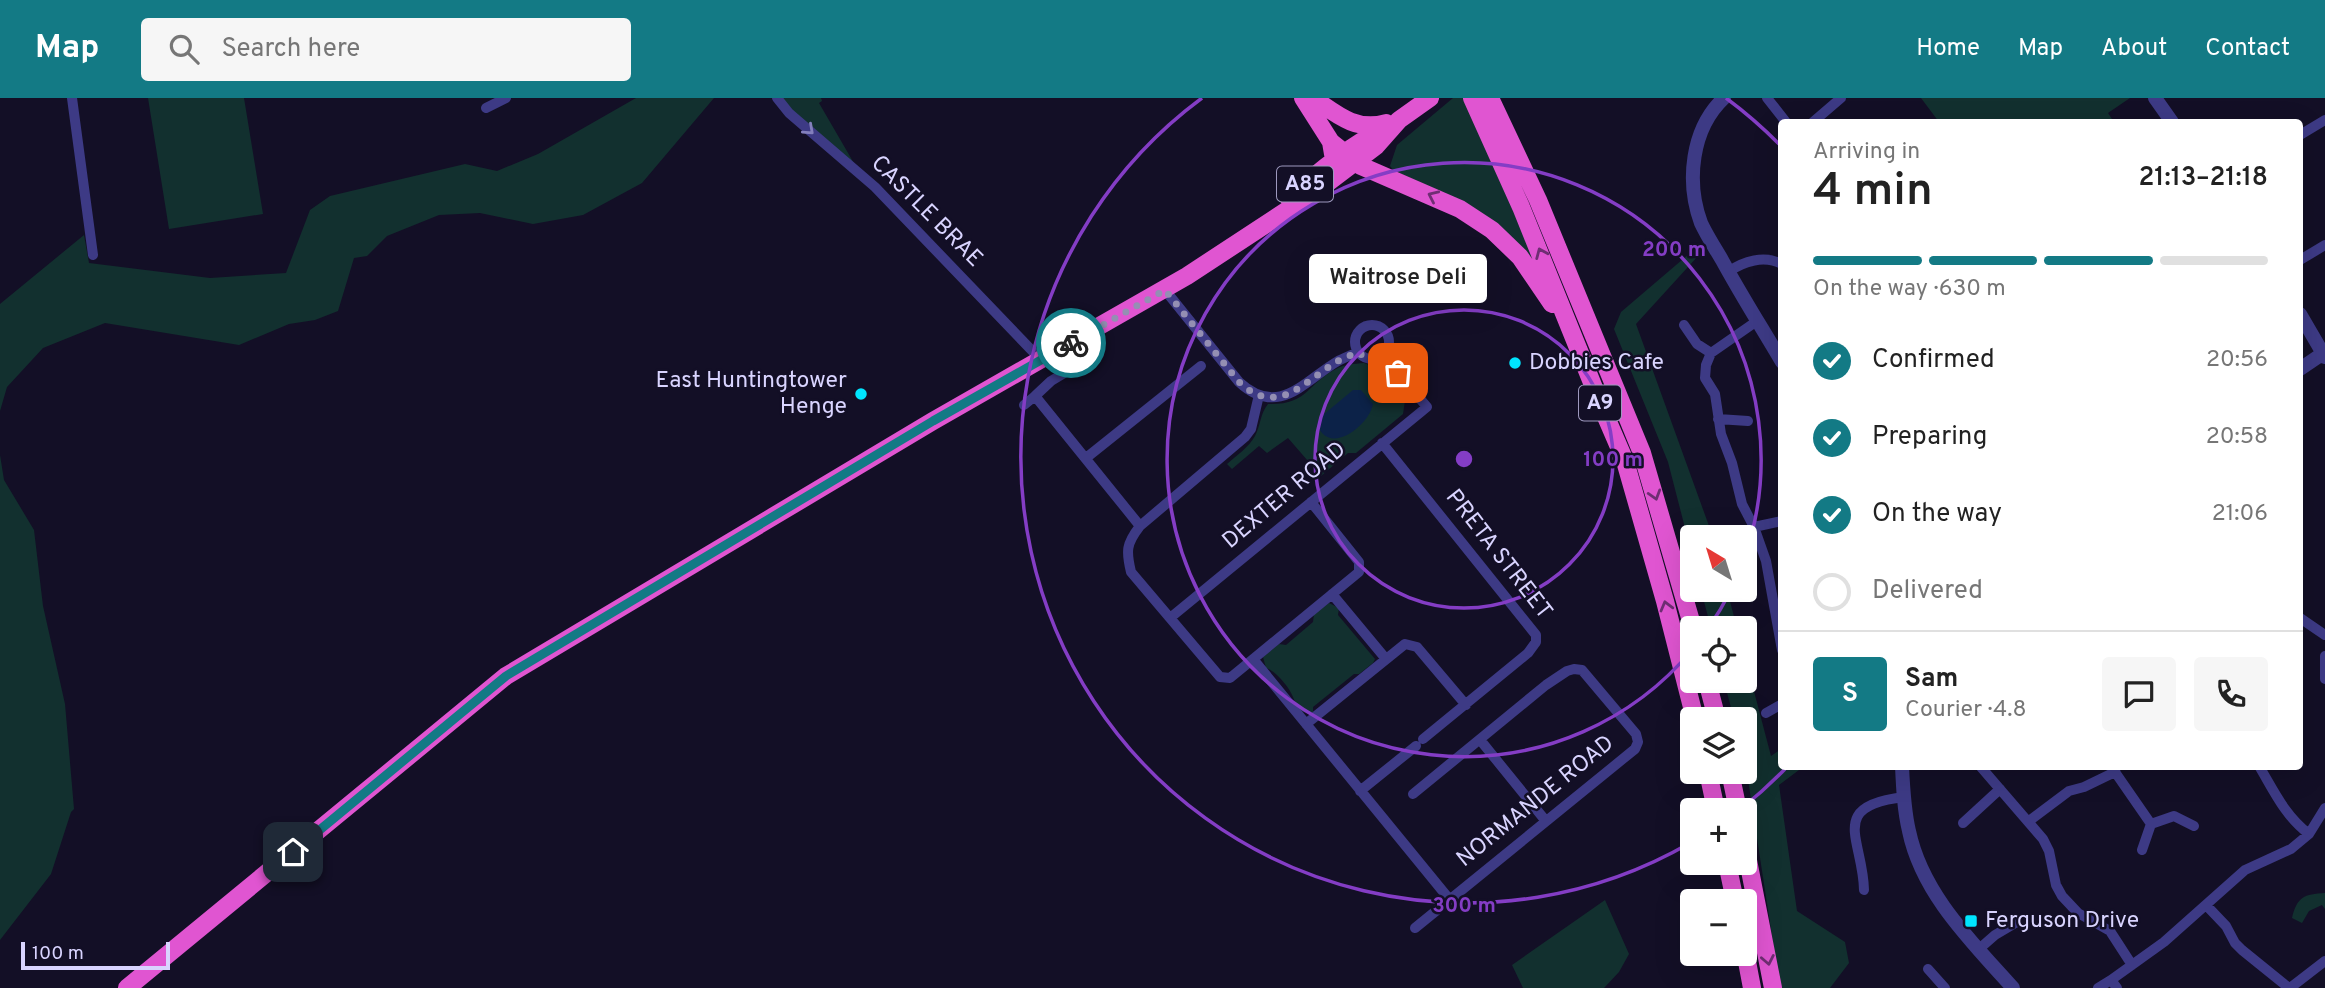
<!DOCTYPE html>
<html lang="en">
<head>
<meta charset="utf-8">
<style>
	body { margin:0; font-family:Overpass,sans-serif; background:#f6f6f6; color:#222; height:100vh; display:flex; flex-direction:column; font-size:26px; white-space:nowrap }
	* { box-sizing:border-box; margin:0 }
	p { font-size:23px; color:#767676 }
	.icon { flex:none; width:38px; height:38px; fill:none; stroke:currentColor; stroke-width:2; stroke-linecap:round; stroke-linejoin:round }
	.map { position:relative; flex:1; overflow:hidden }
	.drawer { position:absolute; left:1778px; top:21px; width:525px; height:651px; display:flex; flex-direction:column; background:#fff; border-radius:7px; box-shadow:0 7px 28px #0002 }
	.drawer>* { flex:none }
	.needle { width:46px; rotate:322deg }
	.buttons { position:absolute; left:1680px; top:427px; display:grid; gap:14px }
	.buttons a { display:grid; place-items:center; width:77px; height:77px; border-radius:7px; background:#fff; box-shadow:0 7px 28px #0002; font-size:35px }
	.scale { position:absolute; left:21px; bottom:18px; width:149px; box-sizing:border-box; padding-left:7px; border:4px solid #d9d4ff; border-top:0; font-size:19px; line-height:24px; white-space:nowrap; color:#d9d4ff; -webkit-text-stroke:5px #130f26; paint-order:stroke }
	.pin { position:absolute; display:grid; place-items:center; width:60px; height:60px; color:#fff; margin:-30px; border-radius:14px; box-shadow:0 4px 10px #0006 }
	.courier { position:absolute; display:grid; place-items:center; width:70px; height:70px; margin:-35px; border:5px solid #137a85; border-radius:50%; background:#fff; color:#222; box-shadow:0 2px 9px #0007 }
	.bubble { position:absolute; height:49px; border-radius:7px; background:#fff; box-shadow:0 7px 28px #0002; font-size:23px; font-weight:600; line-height:49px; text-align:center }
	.summary em { font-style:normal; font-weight:600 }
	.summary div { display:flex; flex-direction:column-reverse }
	.summary { display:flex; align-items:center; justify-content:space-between; height:119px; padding:0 35px }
	h1 { font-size:46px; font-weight:600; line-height:52px }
	.bar { display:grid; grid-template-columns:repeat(4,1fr); gap:10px 7px; align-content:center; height:84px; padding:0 35px }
	.bar i { height:9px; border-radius:5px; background:#e0e0e0 }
	.bar .active { background:#137a85 }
	.bar p { grid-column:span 4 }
	.line { display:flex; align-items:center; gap:18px; padding:0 35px; border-top:2px solid #e0e0e0 }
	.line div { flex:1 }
	.round { display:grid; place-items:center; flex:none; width:74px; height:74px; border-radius:7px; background:#f6f6f6 }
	ol { padding:0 35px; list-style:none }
	li { display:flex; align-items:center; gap:21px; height:77px }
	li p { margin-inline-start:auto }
	li .icon { padding:7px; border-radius:50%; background:#137a85; color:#fff; stroke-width:4 }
	li:last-child { color:#767676 }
	li i { width:38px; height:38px; border:4px solid #e0e0e0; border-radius:50% }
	header { display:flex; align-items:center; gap:42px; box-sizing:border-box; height:98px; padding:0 35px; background:#137a85; color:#fff }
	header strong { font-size:33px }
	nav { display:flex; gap:38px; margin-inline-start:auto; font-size:24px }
	.search { width:490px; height:63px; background:#f6f6f6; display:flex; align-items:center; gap:18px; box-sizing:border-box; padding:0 24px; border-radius:7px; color:#767676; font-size:26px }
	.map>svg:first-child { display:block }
</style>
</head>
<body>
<header>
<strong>Map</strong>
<div class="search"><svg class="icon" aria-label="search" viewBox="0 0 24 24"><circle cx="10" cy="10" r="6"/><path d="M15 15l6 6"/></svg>Search here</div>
<nav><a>Home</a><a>Map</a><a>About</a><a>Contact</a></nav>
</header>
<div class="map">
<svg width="2325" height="890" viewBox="0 0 2325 890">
	<rect width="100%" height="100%" fill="#130f26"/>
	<!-- green -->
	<path fill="#12302f" d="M148,0H244L263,116L169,131Z
		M636,0H714L642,85L583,117L533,126L480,115L439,117L387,138L367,158L354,160L338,213L315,222L289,226L239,247L105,225L43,250L7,289L0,313V206L84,137L89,165L210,180L286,175L310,112L330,98L465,66L497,73L538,56Z
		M782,0H821L822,3L819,5L855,67L790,11Z
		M1453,0H1470L1559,202L1445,95L1394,73L1390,68L1397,47Z
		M1921,0H2130L2108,15L2114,24H1939Z
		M1703,144L1698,158L1636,226L1713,439H1692V457L1668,364L1614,231L1621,214Z
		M1364,265L1378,270L1406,296L1403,316L1356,355H1348L1321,378L1288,340L1267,355L1259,348L1232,371L1227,366C1236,358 1249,349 1255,338C1261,326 1260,316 1268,306C1309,307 1306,286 1336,271C1345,266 1354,266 1364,265Z
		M0,357L4,382L34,432L43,508L65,606L74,711L71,714L51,776L0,842Z
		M1701,492H1727L1737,530H1711Z
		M1329,505L1339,510L1338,517L1375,561L1373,565L1359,576H1354L1313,609V614C1300,617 1297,610 1293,599C1290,590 1275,572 1266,570L1263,559L1279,546L1286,547L1313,524L1314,516Z
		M1745,559L1771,658L1781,651L1782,668L1803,669L1779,687L1797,813L1845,844L1849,865L1830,890H1780L1745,662V621H1734L1724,583H1745Z
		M2325,795V811L2322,807L2309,813L2302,825L2292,820C2297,799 2304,796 2325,795Z
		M1605,802L1629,856L1619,874L1604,890H1523L1512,867Z"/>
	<!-- water -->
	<path fill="#0c2248" d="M1353,292H1361L1373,306C1369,328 1328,359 1317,326L1323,317Z"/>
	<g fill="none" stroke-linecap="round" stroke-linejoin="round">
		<!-- minor -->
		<path stroke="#3d3a85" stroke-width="10" d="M72,0L93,157
			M777,0L789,15L875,89L1041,262
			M1767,0L1786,24
			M486,10L506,0
			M1813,24L1841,0
			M2300,37L2325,22
			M2300,162L2325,147
			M1728,174C1744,163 1764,157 1782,166
			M1165,192L1239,284C1279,321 1305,282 1338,263C1344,260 1351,257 1358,254
			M1757,223L1711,255L1706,267L1705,280L1715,296L1721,336L1732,365L1742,406L1754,429L1766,463L1782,552
			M1355 244a17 17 0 1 1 34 0a17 17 0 1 1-34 0Z
			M1684,227L1697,246L1711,255
			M1076,268L1051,283L1035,298L1140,428
			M1259,297L1251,331L1245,339L1140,428C1126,446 1126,453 1131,474L1220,579L1230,580L1359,474V464L1311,404
			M1024,307L1035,298
			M1718,321L1748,323
			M1382,345L1536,537V544L1528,555L1423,641
			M1086,360L1201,268
			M1754,429L1782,423
			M1332,496L1386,561
			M1170,520L1427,309L1383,257
			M2300,520L2325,537
			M2325,558V581
			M1253,561L1450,802
			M1766,615L1782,606
			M1306,626L1405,546L1417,549L1466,607
			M1481,643L1545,722
			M1980,668L2043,741L2049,753L2056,787L2062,798L2078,815L2110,833L2132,867
			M2259,668C2274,693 2285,718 2309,736
			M2115,674L2151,726
			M1360,693L1416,648
			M1413,696L1546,587L1567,573L1574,571L1582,572L1636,636L1638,644L1635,651L1415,830
			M2029,723L2069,693L2084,689L2115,674L2116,668
			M1963,725L2000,691
			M2142,752L2151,726L2174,718L2194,728
			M1864,792C1863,741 1827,708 1904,699
			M2206,807L2226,828L2235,845L2242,852L2289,890
			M1979,851L1995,837L2017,824
			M1928,871L1945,890
			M2098,890L2111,882
			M2117,890L2111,882L2164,844L2245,772L2291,751L2309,736L2325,710
			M2290,890L2325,863"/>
		<!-- tertiary -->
		<path stroke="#3d3a85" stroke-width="14" d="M1724,0C1691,31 1686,84 1701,125C1707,138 1715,150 1722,162C1741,197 1762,230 1782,264
			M2155,0L2172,24
			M2300,216L2325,259
			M2300,271L2322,256
			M1902,668C1903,690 1904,712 1909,733C1922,796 1972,844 2013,890"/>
		<!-- trunk -->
		<path stroke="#e055d1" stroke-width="18" d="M1303,0L1331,44L1333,56
			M1313,0C1336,16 1356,34 1386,25
			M1472,0L1521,109L1603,312L1625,363L1665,503L1695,621
			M1490,0L1538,102L1642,355L1693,530
			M1331,44L1361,68L1460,111L1492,132L1520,159L1552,206
			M1289,101C1320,71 1352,47 1390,27
			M1707,583L1717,621
			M1708,674L1716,712
			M1730,674L1738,712
			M1745,747L1773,890
			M1727,765L1735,803
			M1745,853L1752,890
			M127,890L506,578L933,323L1187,178L1318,92L1376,48L1399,22L1430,0"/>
	</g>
	<!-- one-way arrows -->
	<defs><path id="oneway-chevron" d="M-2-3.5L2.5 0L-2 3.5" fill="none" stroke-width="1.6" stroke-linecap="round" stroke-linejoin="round" transform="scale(1.75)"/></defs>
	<use stroke="#837fbc" href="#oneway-chevron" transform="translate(809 32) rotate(42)"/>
	<g stroke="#6f2e73">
		<use href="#oneway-chevron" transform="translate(1433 98) rotate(-155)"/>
		<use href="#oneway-chevron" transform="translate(1541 155) rotate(-113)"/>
		<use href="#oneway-chevron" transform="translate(1655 397) rotate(73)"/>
		<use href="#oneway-chevron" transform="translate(1666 508) rotate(-105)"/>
		<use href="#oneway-chevron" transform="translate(1768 862) rotate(79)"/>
	</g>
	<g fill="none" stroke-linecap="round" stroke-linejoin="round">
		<!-- done -->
		<path stroke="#948fb3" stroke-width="7" stroke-dasharray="0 12.6" d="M1071,245L1165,192L1239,284C1278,321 1305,282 1338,263C1344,260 1352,257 1358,254C1366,261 1373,263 1383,257L1398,275"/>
		<!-- route -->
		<path stroke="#137a85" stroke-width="9" d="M293,754L506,578L933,323L1071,245"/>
	</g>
	<!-- distance rings -->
	<g fill="none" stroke="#843dc5" stroke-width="3.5">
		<circle cx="1464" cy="361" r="149"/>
		<path d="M1730 494A297 297 0 0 1 1709 529M1692 552A297 297 0 1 1 1745 458"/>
		<path d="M1785 671A446 446 0 0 1 1742 710M1690 745A446 446 0 0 1 1202 0M1726 0A446 446 0 0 1 1779 46"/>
	</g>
	<!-- markers -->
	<g fill="#00e5ff" stroke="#130f26" stroke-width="2.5">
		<circle cx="1515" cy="265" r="7"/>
		<circle cx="861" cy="296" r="7"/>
		<rect x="1964" y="816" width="14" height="14" rx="3.5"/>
	</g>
	<g text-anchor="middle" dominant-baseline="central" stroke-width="5" stroke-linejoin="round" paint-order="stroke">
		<!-- shield labels -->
		<g fill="#130f26" stroke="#9e99be" stroke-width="2">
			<rect x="1277" y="68.5" width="56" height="35" rx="5"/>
			<rect x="1579" y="287.5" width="42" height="35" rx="5"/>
		</g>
		<g font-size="21" font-weight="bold" fill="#d9d4ff">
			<text x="1305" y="86">A85</text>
			<text x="1600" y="305">A9</text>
		</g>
		<!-- street labels -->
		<g font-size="23" fill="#d9d4ff" stroke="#130f26">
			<text transform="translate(926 114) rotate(45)">CASTLE BRAE</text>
			<text transform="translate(1285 398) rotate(-40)">DEXTER ROAD</text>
			<text transform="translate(1498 457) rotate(52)">PRETA STREET</text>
			<text transform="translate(1536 704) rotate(-39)">NORMANDE ROAD</text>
		</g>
		<!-- poi labels -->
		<g font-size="23" fill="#d9d4ff" stroke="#130f26" text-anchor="start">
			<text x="1529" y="265">Dobbies Cafe</text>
			<text x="847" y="283" text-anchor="end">East Huntingtower<tspan x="847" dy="26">Henge</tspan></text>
			<text x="1985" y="823">Ferguson Drive</text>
		</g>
	</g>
	<circle cx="1464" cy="361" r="10" fill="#843dc5" stroke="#130f26" stroke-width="3.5"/>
	<g font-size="21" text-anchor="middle" font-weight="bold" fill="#843dc5" stroke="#130f26" stroke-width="5" stroke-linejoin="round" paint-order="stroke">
		<text x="1674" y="158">200 m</text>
		<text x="1613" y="368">100 m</text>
		<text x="1464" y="814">300 m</text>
	</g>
</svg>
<div class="buttons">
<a><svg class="needle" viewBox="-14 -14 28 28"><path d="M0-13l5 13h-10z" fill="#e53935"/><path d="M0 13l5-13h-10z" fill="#767676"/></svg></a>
<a><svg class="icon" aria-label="locate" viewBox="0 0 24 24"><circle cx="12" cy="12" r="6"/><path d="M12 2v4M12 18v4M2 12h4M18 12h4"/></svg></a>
<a><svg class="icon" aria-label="layers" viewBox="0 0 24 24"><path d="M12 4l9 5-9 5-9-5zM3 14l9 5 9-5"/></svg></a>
<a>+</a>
<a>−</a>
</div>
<div class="scale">100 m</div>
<div class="pin" style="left:1398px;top:275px;background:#ea580c"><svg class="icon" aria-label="bag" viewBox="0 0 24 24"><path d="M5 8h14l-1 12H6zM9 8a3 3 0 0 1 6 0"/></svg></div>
<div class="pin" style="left:293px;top:754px;background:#1f2937"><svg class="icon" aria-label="home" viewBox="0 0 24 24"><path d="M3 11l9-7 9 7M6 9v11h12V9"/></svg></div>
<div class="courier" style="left:1071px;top:245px"><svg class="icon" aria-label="bike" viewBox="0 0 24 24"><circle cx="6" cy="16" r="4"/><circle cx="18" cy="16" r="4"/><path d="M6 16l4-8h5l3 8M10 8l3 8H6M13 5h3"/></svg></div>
<div class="bubble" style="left:1309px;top:156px;width:178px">Waitrose Deli</div>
<section class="drawer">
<div class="summary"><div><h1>4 min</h1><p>Arriving in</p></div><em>21:13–21:18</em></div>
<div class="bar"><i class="active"></i><i class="active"></i><i class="active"></i><i></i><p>On the way · 630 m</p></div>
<ol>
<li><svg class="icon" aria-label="check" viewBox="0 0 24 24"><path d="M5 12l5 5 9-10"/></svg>Confirmed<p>20:56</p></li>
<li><svg class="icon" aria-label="check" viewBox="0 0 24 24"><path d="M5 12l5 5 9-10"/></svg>Preparing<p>20:58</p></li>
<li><svg class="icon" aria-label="check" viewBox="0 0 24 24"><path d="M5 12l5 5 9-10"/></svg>On the way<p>21:06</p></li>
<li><i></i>Delivered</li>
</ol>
<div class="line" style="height:126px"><b class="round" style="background:#137a85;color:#fff">S</b><div><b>Sam</b><p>Courier · 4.8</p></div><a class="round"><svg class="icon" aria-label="chat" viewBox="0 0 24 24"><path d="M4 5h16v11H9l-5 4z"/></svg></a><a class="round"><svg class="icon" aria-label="phone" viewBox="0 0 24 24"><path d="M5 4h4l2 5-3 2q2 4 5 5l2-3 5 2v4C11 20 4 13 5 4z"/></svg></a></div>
</section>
</div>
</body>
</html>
